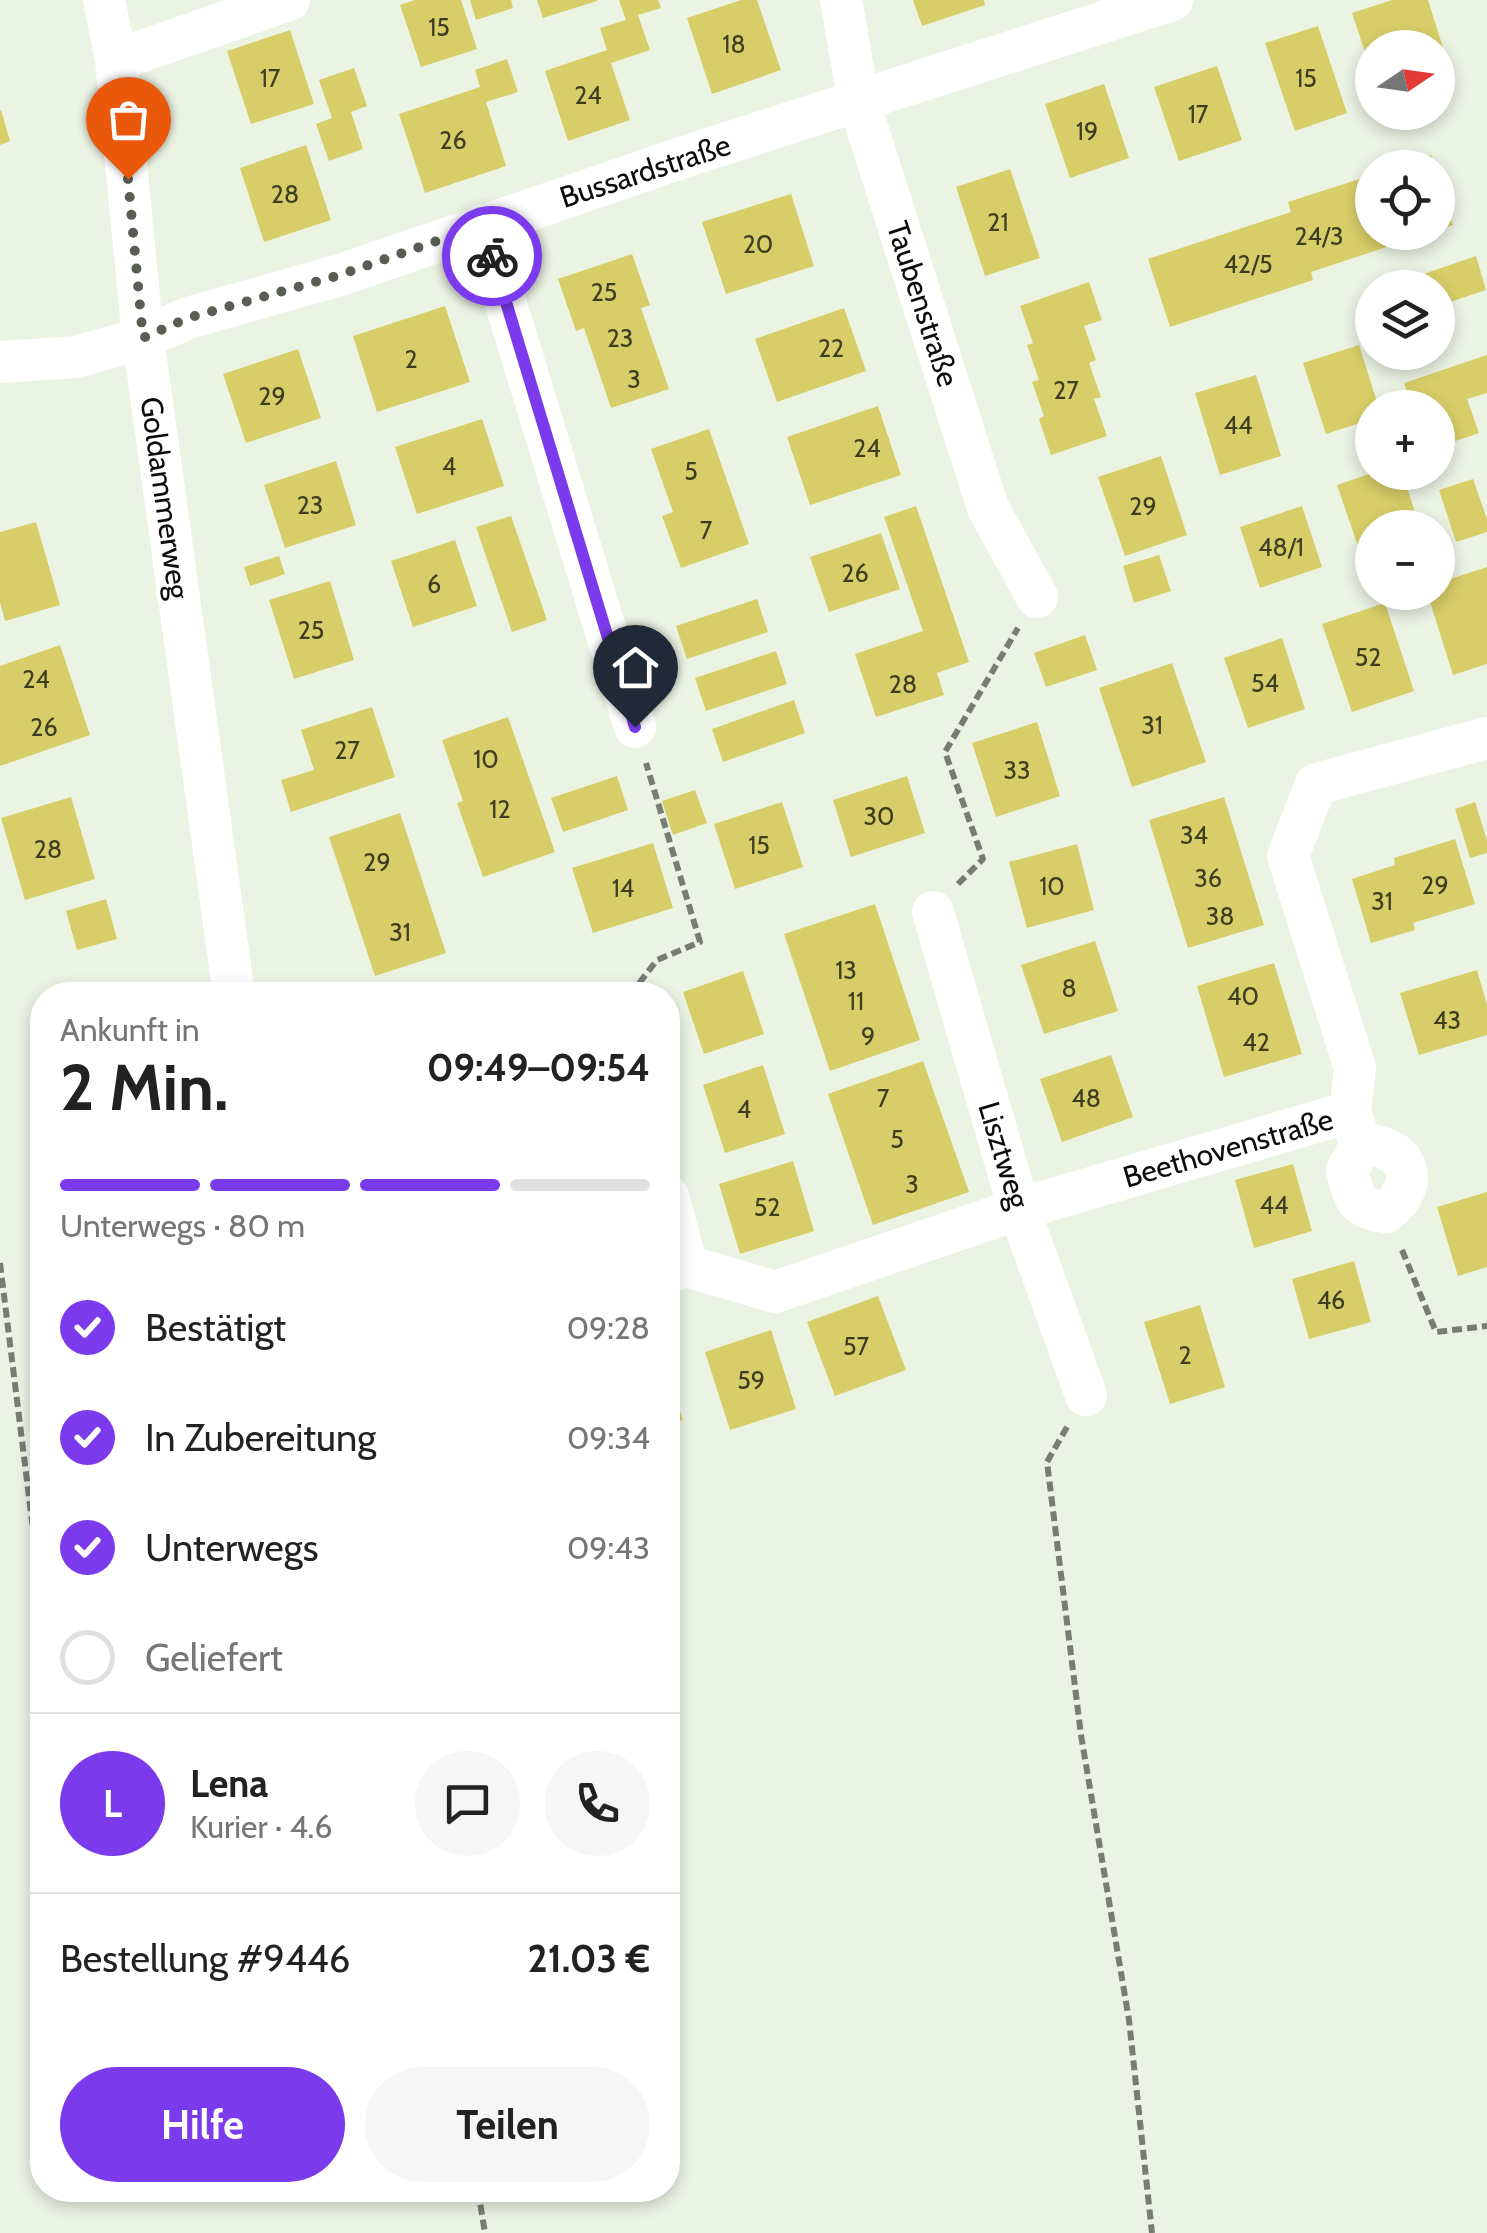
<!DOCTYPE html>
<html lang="de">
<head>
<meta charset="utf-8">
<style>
	body { margin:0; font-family:Cabin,sans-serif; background:#f6f6f6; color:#222; height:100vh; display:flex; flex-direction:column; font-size:38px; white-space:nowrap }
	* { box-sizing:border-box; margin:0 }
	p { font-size:32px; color:#767676 }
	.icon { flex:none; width:55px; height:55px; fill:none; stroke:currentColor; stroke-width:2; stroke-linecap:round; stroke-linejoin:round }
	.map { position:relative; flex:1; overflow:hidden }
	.sheet { position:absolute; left:30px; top:982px; width:650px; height:1220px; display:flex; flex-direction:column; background:#fff; border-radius:40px; box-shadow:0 5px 15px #0003 }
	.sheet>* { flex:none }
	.needle { width:65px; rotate:77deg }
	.fabs { position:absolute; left:1355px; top:30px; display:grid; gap:20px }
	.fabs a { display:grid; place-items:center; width:100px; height:100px; border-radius:50%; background:#fff; box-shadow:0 5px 15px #0003; font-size:50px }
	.pin { position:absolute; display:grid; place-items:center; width:85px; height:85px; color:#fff; margin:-102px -42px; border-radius:50% 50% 50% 0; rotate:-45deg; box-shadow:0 0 10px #0007 }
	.pin .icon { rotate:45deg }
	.courier { position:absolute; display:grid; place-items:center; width:100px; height:100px; margin:-50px; border:8px solid #7c3aed; border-radius:50%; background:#fff; color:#222; box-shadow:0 2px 12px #0007 }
	.overview em { font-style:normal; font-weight:700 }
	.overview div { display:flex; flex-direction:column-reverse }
	.overview { display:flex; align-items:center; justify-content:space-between; height:170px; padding:0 30px }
	h1 { font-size:65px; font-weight:700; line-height:75px }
	.bar { display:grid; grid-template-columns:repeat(4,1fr); gap:15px 10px; align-content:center; height:120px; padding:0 30px }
	.bar i { height:12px; border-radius:8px; background:#e0e0e0 }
	.bar .selected { background:#7c3aed }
	.bar p { grid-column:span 4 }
	.line { display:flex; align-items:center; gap:25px; padding:0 30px; border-top:2px solid #e0e0e0 }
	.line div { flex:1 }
	.round { display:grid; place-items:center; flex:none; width:105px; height:105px; border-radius:52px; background:#f6f6f6 }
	ol { padding:0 30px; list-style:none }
	li { display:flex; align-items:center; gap:30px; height:110px }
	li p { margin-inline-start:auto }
	li .icon { padding:10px; border-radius:50%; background:#7c3aed; color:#fff; stroke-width:4 }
	li:last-child { color:#767676 }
	li i { width:55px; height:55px; border:5px solid #e0e0e0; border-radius:50% }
	.primary-button { display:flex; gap:20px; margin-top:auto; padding:20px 30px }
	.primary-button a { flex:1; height:115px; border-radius:60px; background:#7c3aed; color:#fff; font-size:40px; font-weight:700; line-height:115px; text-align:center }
	.primary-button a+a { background:#f6f6f6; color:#222 }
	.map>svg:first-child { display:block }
</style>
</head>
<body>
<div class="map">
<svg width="1487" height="2233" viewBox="0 0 1487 2233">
	<rect width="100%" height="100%" fill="#ebf3e3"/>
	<!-- building -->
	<path fill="#d8ce69" d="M415,0H461L477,49L421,67L400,5Z
		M470,0H511L513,8L476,20Z
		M537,0H597V1L543,18Z
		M619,0H658L661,8L638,15L650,50L611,63L630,120L568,141L545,71L607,50L600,28L626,20Z
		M741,0H757L781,70L712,94L687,18Z
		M913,0H984L985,5L922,26Z
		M1392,0H1428L1452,76L1438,81V48H1372V73L1352,13Z
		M1318,26L1347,113L1295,131L1265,43Z
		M290,30L314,104L251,124L227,51Z
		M507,59L518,92L486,102L506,166L425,193L399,114L480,87L475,70Z
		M1217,66L1242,140L1179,161L1154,87Z
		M354,68L367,106L351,112L363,149L329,161L316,124L332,118L319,80Z
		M1104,84L1129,158L1070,178L1045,104Z
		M1,110L10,141L0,145V111Z
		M306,145L331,220L264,242L240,168Z
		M1431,155L1435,168H1397V167Z
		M1010,169L1040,258L985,276L956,187Z
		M1372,175V232L1429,233L1311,272L1313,280L1170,327L1148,259L1291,212L1288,202Z
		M1438,178L1453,225L1438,230Z
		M791,194L814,266L726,294L702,222Z
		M632,254L650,305L641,308L669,389L611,408L584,328L576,331L558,279Z
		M1476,256L1486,290L1438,306V288H1383Z
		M1089,282L1102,320L1084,326L1096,360L1089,363L1101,397L1094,399L1107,436L1051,455L1039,419L1044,416L1032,382L1039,380L1027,345L1033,343L1020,306Z
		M445,306L470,382L377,412L353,336Z
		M844,308L866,371L777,402L755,339Z
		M1359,345L1379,408H1372V419L1326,434L1303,363Z
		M298,349L321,418L246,443L223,374Z
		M1487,355V393L1467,399L1479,433L1438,447V408H1412L1404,383Z
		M1256,375L1281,456L1220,475L1195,393Z
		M878,406L901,475L810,505L787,437Z
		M482,419L504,486L417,514L395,447Z
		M709,429L749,544L681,568L662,516L673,512L651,449Z
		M1161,456L1187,535L1125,556L1098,477Z
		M336,461L356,525L285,548L264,485Z
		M1375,472H1402L1420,528H1372V548L1360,552L1337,485Z
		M1473,479L1487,519V532L1456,542L1439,490Z
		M916,506L969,662L937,673L944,695L876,717L855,654L923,631L884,517Z
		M1302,506L1322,567L1260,588L1240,527Z
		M511,516L547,620L512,632L476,527Z
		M36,522L60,605L5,621L0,602V532Z
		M881,533L900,589L829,612L810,557Z
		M455,540L477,606L413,627L391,561Z
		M1159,555L1171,591L1134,603L1123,566Z
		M279,556L285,574L250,586L244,567Z
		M1487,567V664L1453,675L1427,592H1438V583Z
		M330,581L354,660L294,679L269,600Z
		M757,599L768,632L687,659L676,626Z
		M1385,603L1414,691L1352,712L1322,624Z
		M1085,635L1097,670L1046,687L1034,653Z
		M1282,638L1305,709L1248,728L1224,658Z
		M60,645L90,735L0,766V666Z
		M776,651L787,684L706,711L695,678Z
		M1172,663L1206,762L1132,787L1099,688Z
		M794,700L805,733L723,762L712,729Z
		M372,707L395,777L291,812L281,780L314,770L301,730Z
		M508,717L555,852L483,877L457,803L463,801L442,740Z
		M1037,722L1060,796L996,817L972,743Z
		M617,776L628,810L563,832L551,798Z
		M907,776L925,833L851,857L833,800Z
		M695,790L707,823L673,835L662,801Z
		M71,797L95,879L25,900L1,818Z
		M1224,797L1264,925L1188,948L1149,820Z
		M782,802L803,867L735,889L714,824Z
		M1475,802L1487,840V853L1470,858L1455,809Z
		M400,813L446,953L375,976L329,837Z
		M1455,839L1475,904L1413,923L1415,930L1371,943L1352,879L1395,865L1394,858Z
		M653,843L673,908L593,933L572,868Z
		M1077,844L1094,910L1027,928L1009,862Z
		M106,899L117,939L77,950L66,911Z
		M875,904L920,1040L830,1071L784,934Z
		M1095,941L1118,1011L1044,1034L1021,965Z
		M1274,963L1302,1054L1224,1077L1197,986Z
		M1477,970L1487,1005V1035L1419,1055L1400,993Z
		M743,971L764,1034L704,1054L683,992Z
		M111,985L114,995H76V994Z
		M1111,1055L1133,1117L1062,1142L1040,1079Z
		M923,1061L969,1192L873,1225L828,1094Z
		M763,1065L785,1134L725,1153L703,1085Z
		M793,1161L814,1231L740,1254L719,1184Z
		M1293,1164L1312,1231L1254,1248L1235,1180Z
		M1487,1192V1267L1458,1276L1437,1207Z
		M42,1233V1270H41L32,1236Z
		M1354,1261L1371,1322L1309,1339L1292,1279Z
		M878,1296L906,1370L835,1396L807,1322Z
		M1200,1305L1225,1387L1170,1404L1144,1322Z
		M771,1330L796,1409L730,1430L705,1352Z
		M668,1374L683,1420L668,1425Z"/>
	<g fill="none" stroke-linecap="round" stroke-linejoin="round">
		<!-- path -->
		<path stroke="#777d73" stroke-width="6" stroke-dasharray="10 5" stroke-linecap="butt" d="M958,884L983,859L945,752L1018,628
			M630,995L657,960L700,942L646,763
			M1402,1250L1436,1332L1487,1326
			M0,1263L42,1602
			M1067,1427L1047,1462L1081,1735L1129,2020L1152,2233
			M478,2190L485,2233"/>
		<!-- minor -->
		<path stroke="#fff" stroke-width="42" d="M104,0L116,60L143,338L234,995
			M841,0L859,102L988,508L1037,597
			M116,60L289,0
			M482,225L635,727
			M0,362L76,357L143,338L188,318L340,275L693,154L1172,0
			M933,912L1019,1209L1086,1395
			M1350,1112L1361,1145L1347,1170C1354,1198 1355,1209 1386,1212C1424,1183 1407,1143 1361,1145
			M668,1196L687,1266
			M668,1272L687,1266L775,1292L1019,1209L1350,1112L1355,1068L1288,856L1316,784L1487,738"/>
	</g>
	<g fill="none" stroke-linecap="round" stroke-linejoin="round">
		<!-- done -->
		<path stroke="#595e55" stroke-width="10" stroke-dasharray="0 18" d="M128,179L143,338L188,318L340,275L482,225L492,256"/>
		<!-- route -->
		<path stroke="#7c3aed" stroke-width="12" d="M492,256L635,727"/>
	</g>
	<g text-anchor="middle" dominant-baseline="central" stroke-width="9" stroke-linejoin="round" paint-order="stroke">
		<!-- number labels -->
		<g font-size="25" fill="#3e3d20">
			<text x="439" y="27">15</text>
			<text x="734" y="44">18</text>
			<text x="270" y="78">17</text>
			<text x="1306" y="78">15</text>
			<text x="588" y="95">24</text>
			<text x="1198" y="114">17</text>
			<text x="1087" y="131">19</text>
			<text x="453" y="140">26</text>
			<text x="285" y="194">28</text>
			<text x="998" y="222">21</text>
			<text x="1319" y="236">24/3</text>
			<text x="758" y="244">20</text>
			<text x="1248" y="264">42/5</text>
			<text x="604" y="292">25</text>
			<text x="620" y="338">23</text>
			<text x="831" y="348">22</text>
			<text x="411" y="359">2</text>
			<text x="634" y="379">3</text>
			<text x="1066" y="390">27</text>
			<text x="272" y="396">29</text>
			<text x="1238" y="425">44</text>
			<text x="867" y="448">24</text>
			<text x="449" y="466">4</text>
			<text x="691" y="471">5</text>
			<text x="310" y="505">23</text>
			<text x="1143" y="506">29</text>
			<text x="706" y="530">7</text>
			<text x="1281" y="547">48/1</text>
			<text x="855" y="573">26</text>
			<text x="434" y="584">6</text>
			<text x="311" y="630">25</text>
			<text x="1368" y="657">52</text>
			<text x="36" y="679">24</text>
			<text x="1265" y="683">54</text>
			<text x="903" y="684">28</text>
			<text x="1152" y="725">31</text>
			<text x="44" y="727">26</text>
			<text x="347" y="750">27</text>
			<text x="486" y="759">10</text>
			<text x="1017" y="770">33</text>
			<text x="500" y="809">12</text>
			<text x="879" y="816">30</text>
			<text x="1194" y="835">34</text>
			<text x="759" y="845">15</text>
			<text x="48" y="849">28</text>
			<text x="377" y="862">29</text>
			<text x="1208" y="878">36</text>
			<text x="1435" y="885">29</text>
			<text x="1052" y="886">10</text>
			<text x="623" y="888">14</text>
			<text x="1382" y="901">31</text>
			<text x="1220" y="916">38</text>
			<text x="400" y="932">31</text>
			<text x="846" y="970">13</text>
			<text x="1069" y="988">8</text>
			<text x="1243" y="996">40</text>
			<text x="856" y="1001">11</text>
			<text x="1447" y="1020">43</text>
			<text x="868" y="1036">9</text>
			<text x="1256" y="1042">42</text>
			<text x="883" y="1098">7</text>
			<text x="1086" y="1098">48</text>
			<text x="744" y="1109">4</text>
			<text x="897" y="1139">5</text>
			<text x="912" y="1184">3</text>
			<text x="1274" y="1205">44</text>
			<text x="767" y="1207">52</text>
			<text x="1331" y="1300">46</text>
			<text x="856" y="1346">57</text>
			<text x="1185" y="1355">2</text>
			<text x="751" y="1380">59</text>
		</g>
		<!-- street labels -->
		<g font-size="30" fill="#0a0d08" stroke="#fff">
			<text transform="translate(645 171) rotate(-18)">Bussardstraße</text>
			<text transform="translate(923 304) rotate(72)">Taubenstraße</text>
			<text transform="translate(165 498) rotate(82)">Goldammerweg</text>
			<text transform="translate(1228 1148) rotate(-16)">Beethovenstraße</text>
			<text transform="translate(1004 1155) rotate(73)">Lisztweg</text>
		</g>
	</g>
</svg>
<div class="fabs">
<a><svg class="needle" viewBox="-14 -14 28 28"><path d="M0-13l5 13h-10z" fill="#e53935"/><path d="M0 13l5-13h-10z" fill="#767676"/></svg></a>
<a><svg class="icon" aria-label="locate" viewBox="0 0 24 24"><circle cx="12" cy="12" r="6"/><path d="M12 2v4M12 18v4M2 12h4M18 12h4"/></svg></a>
<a><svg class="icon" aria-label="layers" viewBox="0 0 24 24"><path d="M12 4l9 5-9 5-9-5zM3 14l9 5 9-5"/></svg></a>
<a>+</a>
<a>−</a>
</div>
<div class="pin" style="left:128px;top:179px;background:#ea580c"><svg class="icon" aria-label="bag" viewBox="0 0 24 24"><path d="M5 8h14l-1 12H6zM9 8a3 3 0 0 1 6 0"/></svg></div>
<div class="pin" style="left:635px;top:727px;background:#1f2937"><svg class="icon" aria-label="home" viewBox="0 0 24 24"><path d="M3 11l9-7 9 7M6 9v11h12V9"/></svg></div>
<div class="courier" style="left:492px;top:256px"><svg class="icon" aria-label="bike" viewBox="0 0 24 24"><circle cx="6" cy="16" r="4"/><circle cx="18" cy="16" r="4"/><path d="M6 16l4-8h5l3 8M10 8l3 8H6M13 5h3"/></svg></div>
<section class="sheet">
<div class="overview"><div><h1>2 Min.</h1><p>Ankunft in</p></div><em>09:49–09:54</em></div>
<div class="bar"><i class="selected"></i><i class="selected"></i><i class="selected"></i><i></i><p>Unterwegs · 80 m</p></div>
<ol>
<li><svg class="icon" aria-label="check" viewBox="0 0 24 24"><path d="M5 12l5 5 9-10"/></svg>Bestätigt<p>09:28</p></li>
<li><svg class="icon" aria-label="check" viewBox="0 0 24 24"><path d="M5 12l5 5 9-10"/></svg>In Zubereitung<p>09:34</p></li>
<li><svg class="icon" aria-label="check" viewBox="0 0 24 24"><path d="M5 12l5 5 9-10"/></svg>Unterwegs<p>09:43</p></li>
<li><i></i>Geliefert</li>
</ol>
<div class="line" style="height:180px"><b class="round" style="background:#7c3aed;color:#fff">L</b><div><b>Lena</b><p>Kurier · 4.6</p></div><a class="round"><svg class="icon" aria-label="chat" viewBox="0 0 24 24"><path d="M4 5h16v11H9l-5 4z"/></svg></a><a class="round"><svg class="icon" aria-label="phone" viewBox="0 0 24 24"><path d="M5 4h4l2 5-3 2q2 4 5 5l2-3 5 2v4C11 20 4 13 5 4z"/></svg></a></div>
<div class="line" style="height:130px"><div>Bestellung #9446</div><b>21.03 €</b></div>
<div class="primary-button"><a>Hilfe</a><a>Teilen</a></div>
</section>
</div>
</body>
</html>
